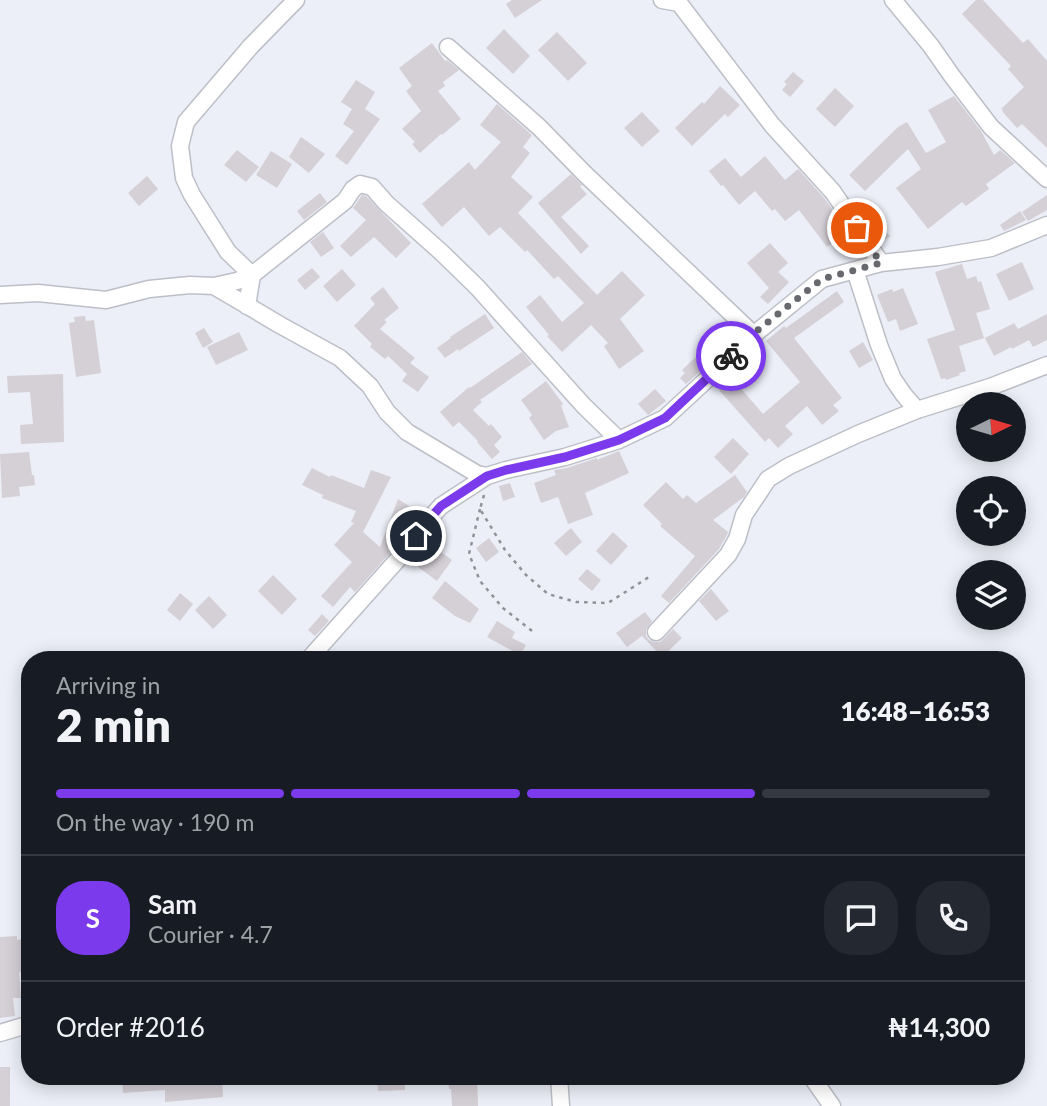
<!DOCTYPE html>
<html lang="en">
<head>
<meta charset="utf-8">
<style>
	body { margin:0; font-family:Lato,sans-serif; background:#242831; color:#f1f3f6; height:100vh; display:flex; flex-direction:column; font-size:26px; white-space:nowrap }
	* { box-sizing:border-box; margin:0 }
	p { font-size:23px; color:#9ea1a6 }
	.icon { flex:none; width:38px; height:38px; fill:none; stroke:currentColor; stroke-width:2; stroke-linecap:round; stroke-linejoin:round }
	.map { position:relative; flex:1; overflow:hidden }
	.panel { position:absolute; left:21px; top:651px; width:1004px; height:434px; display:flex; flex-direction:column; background:#171b24; border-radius:28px; box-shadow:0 4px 18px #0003 }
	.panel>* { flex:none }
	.needle { width:46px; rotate:85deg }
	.buttons { position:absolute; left:956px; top:392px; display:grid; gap:14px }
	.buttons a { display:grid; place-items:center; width:70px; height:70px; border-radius:50%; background:#171b24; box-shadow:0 4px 18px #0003; font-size:35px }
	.pin { position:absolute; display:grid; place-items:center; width:60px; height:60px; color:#fff; margin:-30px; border:4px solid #fff; border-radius:50%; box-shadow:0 2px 7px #0007 }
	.courier { position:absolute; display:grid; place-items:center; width:70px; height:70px; margin:-35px; border:5px solid #7c3aed; border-radius:50%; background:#fff; color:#222; box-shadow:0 2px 9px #0007 }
	.head em { font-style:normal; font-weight:800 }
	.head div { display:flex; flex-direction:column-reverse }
	.head { display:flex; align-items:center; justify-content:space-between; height:119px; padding:0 35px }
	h1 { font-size:46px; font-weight:800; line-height:52px }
	.bar { display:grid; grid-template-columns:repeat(4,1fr); gap:10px 7px; align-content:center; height:84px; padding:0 35px }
	.bar i { height:9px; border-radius:5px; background:#363941 }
	.bar .active { background:#7c3aed }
	.bar p { grid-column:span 4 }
	.line { display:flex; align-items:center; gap:18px; padding:0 35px; border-top:2px solid #363941 }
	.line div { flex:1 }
	.round { display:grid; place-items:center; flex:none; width:74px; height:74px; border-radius:28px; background:#242831 }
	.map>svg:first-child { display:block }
</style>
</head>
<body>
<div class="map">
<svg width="1047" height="1106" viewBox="0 0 1047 1106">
	<rect width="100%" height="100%" fill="#eceff8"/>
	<!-- building -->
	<path fill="#d5cfd6" d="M512,0H542L515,18L506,4Z
		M976,0H983L1023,43L1028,39L1047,61V148L1022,124L1017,128L1002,111L1003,110L1001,109L1024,87L1008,69L1011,66L962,14Z
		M504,29L530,56L513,74L486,48Z
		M557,32L587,63L568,81L538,50Z
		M432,43L445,61L447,60L459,70L443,82L445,86L438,91L461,119L442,135L441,134L420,153L412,144L415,142L402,129L421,111L406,91L412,86L399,68Z
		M793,72L804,81L790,97L782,90L787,84L784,82Z
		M356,80L375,92L365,109L380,119L347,165L335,156L354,131L343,124L352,109L341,102Z
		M720,86L740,105L728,117L725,114L692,146L675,128L702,102L704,104Z
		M835,88L854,106L835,127L816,109Z
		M954,96L981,131L994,155L1000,150L1015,163L986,184L989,189L966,206L962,202L928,229L896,188L921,169L908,149L865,191L849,175L898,127L907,122L926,153L946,142L928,110Z
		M497,104L532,135L523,147L530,153L511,177L533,197L518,213L597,295L622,271L645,295L620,319L644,351L619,369L604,346L608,343L591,325L562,352L547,336L549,335L526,307L540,295L562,322L584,303L558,276L554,279L527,250L525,252L500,227L489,236L464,207L442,227L422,204L469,162L475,170L501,142L480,125Z
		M642,112L660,131L642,147L624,128Z
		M301,137L325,154L309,173L289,157Z
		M237,150L259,167L246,182L224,165Z
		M271,151L292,164L277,188L256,175Z
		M765,156L785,180L798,169L825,199L838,218L832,223L843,235L827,247L799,210L785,221L775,209L772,211L755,191L739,205L723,185L721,186L709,171L725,158L741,177Z
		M571,174L582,185L580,187L587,194L561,217L589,246L581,254L538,203Z
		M147,176L158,189L139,206L128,193Z
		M320,193L327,202L304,220L297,211Z
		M362,195L366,196L411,243L396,258L374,237L351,257L340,246L366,220L353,208Z
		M1047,195V210L1028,221L1022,212Z
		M1020,211L1026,220L1004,231L1000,225Z
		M882,227L890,236L881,244L874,234Z
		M323,232L334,248L321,257L310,242Z
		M770,243L788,263L778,272L789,282L768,304L760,297L769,288L747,263Z
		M1022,262L1034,289L1009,301L996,274Z
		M962,264L967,279L976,276L978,282L981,281L990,309L976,313L984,338L959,346L966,371L959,373L960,375L946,380L945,378L941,379L927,339L955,330L935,272Z
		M312,268L320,277L305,290L297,280Z
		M342,269L356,285L337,302L323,286Z
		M383,287L399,308L384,320L387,322L380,329L415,358L410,363L429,377L418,392L402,381L407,374L388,356L385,359L370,347L372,344L354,326L375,304L370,298Z
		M903,288L918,324L900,331L896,319L888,322L877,295L892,289L893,292Z
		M837,291L844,302L794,338L842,398L833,405L839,411L822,425L807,406L785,426L793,434L778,448L769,438L765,442L719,390L732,378L763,414L800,382L766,341L784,326L786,328Z
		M485,314L494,328L459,351L458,349L445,358L437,348L451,338L450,337Z
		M1047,314V340L1033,347L1029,340L1012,349L1011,347L994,356L985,338L1014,323L1018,329Z
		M85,316L86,321L94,320L101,373L76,377L69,323L75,322L74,317Z
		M204,328L213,342L203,348L195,333Z
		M239,332L248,350L216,365L207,347Z
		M863,342L873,360L859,368L849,351Z
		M522,352L532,364L480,400L482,402L473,410L489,426L491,424L502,437L494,445L500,452L492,459L477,442L478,441L459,422L453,427L440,412L469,387L470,388Z
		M699,354L708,364L686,384L680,378L685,373L682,370Z
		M63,374L64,442L21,444L20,425L33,424L30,392L8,393L7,376Z
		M546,381L563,404L561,406L569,427L556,431L544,440L529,418L532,415L521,400Z
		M655,389L666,401L648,415L638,404Z
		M733,438L749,454L731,474L714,457Z
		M619,451L629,473L585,493L593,515L568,524L558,497L541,503L534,483L556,475L554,470L567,468L597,458V460Z
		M29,452L32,475H34L35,485L19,487L20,496L2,498L0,454Z
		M312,468L330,477L331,475L364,488L371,470L391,477L363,532L380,547L398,499L412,508L404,521L406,522L399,543L355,592L350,587L333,607L321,596L352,562L334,545L354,523L351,522L356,511L322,498L323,495L302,485Z
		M735,475L747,492L744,497L713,520L728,532L727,535L719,549L669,603L661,596L695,556L660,526L662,524L643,505L666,482L683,499L687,495L696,503Z
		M510,483L515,497L503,501L499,486Z
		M571,528L582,542L566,556L554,543Z
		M613,532L628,546L611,565L596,551Z
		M489,538L499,552L486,562L476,548Z
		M433,546L452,560L437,581L418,567Z
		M587,569L601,580L592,591L578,579Z
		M273,575L297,599L282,615L258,591Z
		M445,581L479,609L470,623L455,616L432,598Z
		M711,589L729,611L716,621L699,601Z
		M180,593L193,604L180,621L167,610Z
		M209,596L227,615L213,629L195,610Z
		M645,612L652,621L646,630V636L649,640L654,642H660L673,629L682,638L662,657L642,636L627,647L616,633Z
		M322,614L329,621L315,636L308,630Z
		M497,621L515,632L512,638L526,645L520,655L487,637Z
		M17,936V940L30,938V971L19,972L21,998H13L15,1016L0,1018V937Z
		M0,1067H10V1106H0Z
		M122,1076H222L223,1097L165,1102V1090L123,1093Z
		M377,1076H405V1090L378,1091Z
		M448,1076H477L478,1106H452L451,1089H449Z"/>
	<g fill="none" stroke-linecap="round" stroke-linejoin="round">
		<!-- minor casing -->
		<g stroke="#bdbfc7" stroke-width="19">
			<path id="minor" d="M662,0L679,3L772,125L833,192L881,263
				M893,0L931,46L952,76L991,127L1047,179
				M448,47L539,127L585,174L753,334
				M855,270L879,345L893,379L904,395L917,410
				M214,286L280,325L340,358L370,386L387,412L407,432L477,474L487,476L506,470L565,457L619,440L665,418L717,370L741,345L822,279L881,263L938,257L991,248L1047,225
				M0,295L38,293L106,300L149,289L190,285L214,286L237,281L252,275L345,201L353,189L360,184L372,187L386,203L441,252L477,287L584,406L619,440
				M247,306L252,275L228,252L192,195L184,178L180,146L186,122L251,46L296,0
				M656,632L728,555L737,539L744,515L768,479L789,466L858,434L917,410L990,387L1047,365
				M308,660L408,548L425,524L441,506L487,476
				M0,1033L30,1024
				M559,1076L561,1106
				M811,1076L832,1106"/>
		</g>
		<!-- path -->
		<path stroke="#909298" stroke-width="2.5" stroke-dasharray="3.5 5" stroke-linecap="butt" d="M484,495L480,509L505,550L526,575L548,594L576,602L608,603L649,577
			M480,509L469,554L480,581L503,608L532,631"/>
		<!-- minor -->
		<use href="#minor" stroke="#fff" stroke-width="16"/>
	</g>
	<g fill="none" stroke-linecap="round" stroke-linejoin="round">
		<!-- done -->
		<path stroke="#67696e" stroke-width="7" stroke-dasharray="0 12.6" d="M731,356L753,334L822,279L881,263L857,228"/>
		<!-- route -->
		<path stroke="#7c3aed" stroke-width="9" d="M416,536L425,524L441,506L487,476L506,470L565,457L619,440L665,418L731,356"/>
	</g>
</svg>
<div class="buttons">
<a><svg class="needle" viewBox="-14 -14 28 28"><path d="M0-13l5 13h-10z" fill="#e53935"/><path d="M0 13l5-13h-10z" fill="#9ea1a6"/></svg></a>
<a><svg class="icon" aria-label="locate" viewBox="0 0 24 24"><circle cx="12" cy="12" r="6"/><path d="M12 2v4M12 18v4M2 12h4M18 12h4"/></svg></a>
<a><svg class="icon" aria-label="layers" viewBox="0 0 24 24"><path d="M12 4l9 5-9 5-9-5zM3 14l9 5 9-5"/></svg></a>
</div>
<div class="pin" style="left:857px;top:228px;background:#ea580c"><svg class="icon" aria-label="bag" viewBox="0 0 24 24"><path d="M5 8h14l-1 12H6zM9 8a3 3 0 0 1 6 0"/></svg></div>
<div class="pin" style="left:416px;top:536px;background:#1f2937"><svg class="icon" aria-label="home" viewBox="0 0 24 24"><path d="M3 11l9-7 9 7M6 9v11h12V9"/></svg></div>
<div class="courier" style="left:731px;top:356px"><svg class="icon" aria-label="bike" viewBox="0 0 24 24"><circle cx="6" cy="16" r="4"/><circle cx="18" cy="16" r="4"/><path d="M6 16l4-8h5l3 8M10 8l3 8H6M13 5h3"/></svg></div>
<section class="panel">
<div class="head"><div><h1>2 min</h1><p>Arriving in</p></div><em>16:48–16:53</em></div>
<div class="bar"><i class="active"></i><i class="active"></i><i class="active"></i><i></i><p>On the way · 190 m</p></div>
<div class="line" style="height:126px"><b class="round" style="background:#7c3aed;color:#fff">S</b><div><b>Sam</b><p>Courier · 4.7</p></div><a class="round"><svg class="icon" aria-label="chat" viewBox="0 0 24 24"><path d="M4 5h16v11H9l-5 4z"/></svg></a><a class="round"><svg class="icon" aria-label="phone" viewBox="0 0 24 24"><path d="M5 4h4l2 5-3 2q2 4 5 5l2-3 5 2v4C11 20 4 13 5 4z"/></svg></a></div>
<div class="line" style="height:91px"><div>Order #2016</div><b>₦14,300</b></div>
</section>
</div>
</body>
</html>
